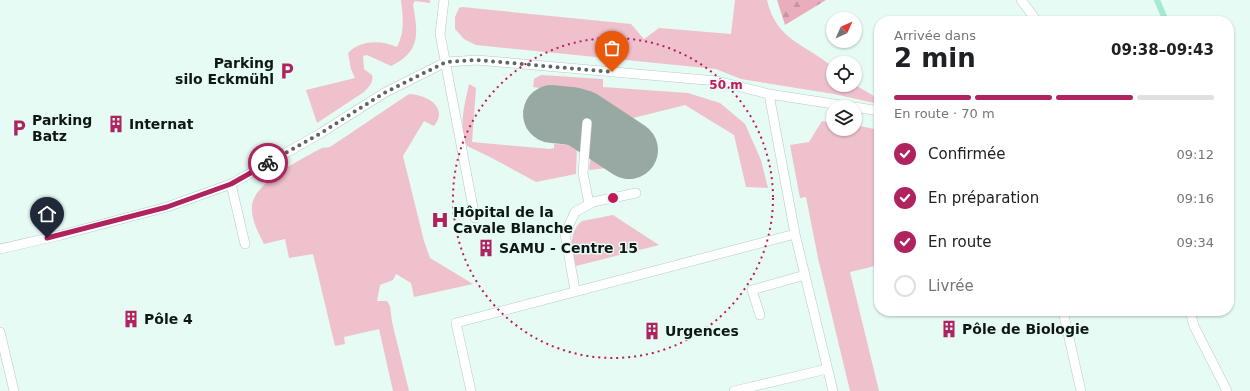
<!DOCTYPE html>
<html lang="fr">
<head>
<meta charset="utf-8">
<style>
	body { margin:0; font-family:"DejaVu Sans",sans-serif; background:#f6f6f6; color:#202124; height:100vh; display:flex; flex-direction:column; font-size:15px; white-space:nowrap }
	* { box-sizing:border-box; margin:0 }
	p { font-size:13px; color:#757577 }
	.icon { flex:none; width:22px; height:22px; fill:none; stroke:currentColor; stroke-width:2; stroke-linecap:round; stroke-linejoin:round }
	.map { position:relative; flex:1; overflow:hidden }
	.sheet { position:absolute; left:874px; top:16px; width:360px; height:300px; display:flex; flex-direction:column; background:#fff; border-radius:16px; box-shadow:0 1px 3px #0004 }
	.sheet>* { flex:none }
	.needle { width:26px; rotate:45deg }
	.fabs { position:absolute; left:826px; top:12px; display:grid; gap:8px }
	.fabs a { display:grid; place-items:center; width:36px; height:36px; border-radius:50%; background:#fff; box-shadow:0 1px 3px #0004; font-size:20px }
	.pin { position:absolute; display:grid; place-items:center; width:34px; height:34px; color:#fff; margin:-41px -17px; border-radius:50% 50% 50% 0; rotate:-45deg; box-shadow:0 0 4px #0007 }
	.pin .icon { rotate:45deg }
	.courier { position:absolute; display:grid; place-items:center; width:40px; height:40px; margin:-20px; border:3px solid #af235f; border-radius:50%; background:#fff; color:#222; box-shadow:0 1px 5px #0007 }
	.summary em { font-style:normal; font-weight:700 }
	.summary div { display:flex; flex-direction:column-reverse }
	.summary { display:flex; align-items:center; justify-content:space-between; height:68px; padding:0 20px }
	h1 { font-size:26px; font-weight:700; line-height:30px }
	.bar { display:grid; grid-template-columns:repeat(4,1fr); gap:6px 4px; align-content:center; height:48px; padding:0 20px }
	.bar i { height:5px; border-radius:3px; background:#e0e0e0 }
	.bar .selected { background:#af235f }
	.bar p { grid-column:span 4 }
	ol { padding:0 20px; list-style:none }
	li { display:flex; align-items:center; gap:12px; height:44px }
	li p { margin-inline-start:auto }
	li .icon { padding:4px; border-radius:50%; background:#af235f; color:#fff; stroke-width:4 }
	li:last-child { color:#757577 }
	li i { width:22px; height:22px; border:2px solid #e0e0e0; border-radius:50% }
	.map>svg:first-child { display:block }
</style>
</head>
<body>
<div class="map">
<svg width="1250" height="391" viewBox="0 0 1250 391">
	<defs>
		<pattern id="forest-firs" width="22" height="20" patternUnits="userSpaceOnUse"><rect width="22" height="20" fill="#eaadbe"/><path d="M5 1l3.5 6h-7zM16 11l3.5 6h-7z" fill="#c894a2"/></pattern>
	</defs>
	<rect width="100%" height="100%" fill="#e5fbf3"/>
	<!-- grass -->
	<path fill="#efc1cd" d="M401,0H430V3L415,1L413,4C418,34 421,51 391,66L367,55L363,56L364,69L372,75C374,82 369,87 364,92L317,123L306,90L355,78L351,69L348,53C361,40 380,40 397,47C405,31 403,17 401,0Z
		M735,0H767C776,40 805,44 833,67V85H855L879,99V104L834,94L741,79L716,69L476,45L464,39L455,29V17L459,8L462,7L631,24L644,39L659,28L731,34Z
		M541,75L603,79V87L688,93L720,103L745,124L761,160L768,188L746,187L734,135L685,105L633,118L629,124L580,94L533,87L534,79Z
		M469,84L476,88L472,142L550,149L554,148V144L577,145L576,174L536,182L490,157L467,146C458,127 465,103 469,84Z
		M409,94C427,95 449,107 434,126L424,121L403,156L424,241L430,258L473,284L414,297L411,283L396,274L393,280L380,285L377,301H387L390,306L392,322L409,391H393L379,329L344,337L345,344L335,346L313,254L289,258L285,239L264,244C258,232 251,220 252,206C253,183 303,158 322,148L330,147Z
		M822,121L833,123V129H855V125L879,130V265L850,272L879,391H850L818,258L806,197L800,198L790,145L809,142Z
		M592,147L609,158L606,161V168L590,170L589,169Z
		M613,215L659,245L576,266C570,252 569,231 582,221Z"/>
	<!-- forest -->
	<path fill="url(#forest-firs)" d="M777,0H826L785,25Z"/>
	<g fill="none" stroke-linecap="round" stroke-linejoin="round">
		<!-- stream -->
		<path stroke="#a6e9d3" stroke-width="6" d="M1157,0L1166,21"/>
		<!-- taxiway -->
		<path stroke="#98a8a2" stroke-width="58" d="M552,114L572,116L582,119L629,150"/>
		<!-- service casing -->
		<g stroke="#b6cbc3" stroke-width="10">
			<path id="service" d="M444,0L440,34L475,218
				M1021,0L1037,21
				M769,94L795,234L833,391
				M855,107L879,111
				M587,123L583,173L589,204
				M231,184L245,244
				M0,249L61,235L167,207L231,184L321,133L384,93L446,62L477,60L717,81L769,94L853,107
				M575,290L565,234L575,212L593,202L636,193
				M1063,311L1081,391
				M1190,311L1194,326L1227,391
				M760,315L752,290L805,275
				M0,332L14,391
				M471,391L456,323L795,234
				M734,391L827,369"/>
		</g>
		<!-- service -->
		<use href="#service" stroke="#fff" stroke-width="9"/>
	</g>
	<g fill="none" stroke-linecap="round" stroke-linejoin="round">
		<!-- done -->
		<path stroke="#5a6762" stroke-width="4" stroke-dasharray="0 7.2" d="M268,163L321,133L384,93L446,62L477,60L612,72"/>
		<!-- route -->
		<path stroke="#af235f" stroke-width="5" d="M47,238L167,207L231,184L268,163"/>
	</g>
	<!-- distance rings -->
	<circle fill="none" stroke="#c2185b" stroke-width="2" stroke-dasharray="2 4" cx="613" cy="198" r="160"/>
	<!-- icons -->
	<defs>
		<g id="parking-bare" transform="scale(1.38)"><path d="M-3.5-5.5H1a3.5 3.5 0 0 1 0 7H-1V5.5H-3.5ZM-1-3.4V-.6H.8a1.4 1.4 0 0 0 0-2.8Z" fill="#af235f" stroke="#e5fbf3" stroke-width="2.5" paint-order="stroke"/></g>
		<g id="building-bare" transform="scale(1.38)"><path d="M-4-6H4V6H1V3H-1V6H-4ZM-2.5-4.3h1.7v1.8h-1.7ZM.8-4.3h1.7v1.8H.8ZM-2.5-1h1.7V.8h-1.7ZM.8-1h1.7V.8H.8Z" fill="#af235f" stroke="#e5fbf3" stroke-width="2.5" paint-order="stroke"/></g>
		<g id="hospital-bare" transform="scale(1.38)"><path d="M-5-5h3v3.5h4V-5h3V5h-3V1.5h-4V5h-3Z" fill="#af235f" stroke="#e5fbf3" stroke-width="2.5" paint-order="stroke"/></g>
	</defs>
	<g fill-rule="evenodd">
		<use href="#parking-bare" x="287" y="71"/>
		<use href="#building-bare" x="116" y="124"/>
		<use href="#parking-bare" x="19" y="128"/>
		<use href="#hospital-bare" x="440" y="220"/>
		<use href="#building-bare" x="486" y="248"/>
		<use href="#building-bare" x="131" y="319"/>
		<use href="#building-bare" x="949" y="329"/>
		<use href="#building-bare" x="652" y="331"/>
	</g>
	<g text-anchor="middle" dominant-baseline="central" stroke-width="3" stroke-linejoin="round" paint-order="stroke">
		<!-- poi labels -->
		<g font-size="14" font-weight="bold" fill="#0f1714" stroke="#e5fbf3" text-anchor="start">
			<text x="274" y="63" text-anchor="end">Parking<tspan x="274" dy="16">silo Eckmühl</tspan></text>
			<text x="32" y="120">Parking<tspan x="32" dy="16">Batz</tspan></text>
			<text x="129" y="124">Internat</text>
			<text x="453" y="212">Hôpital de la<tspan x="453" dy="16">Cavale Blanche</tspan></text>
			<text x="499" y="248">SAMU - Centre 15</text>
			<text x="144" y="319">Pôle 4</text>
			<text x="962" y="329">Pôle de Biologie</text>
			<text x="665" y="331">Urgences</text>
		</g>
	</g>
	<circle cx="613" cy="198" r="6" fill="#c2185b" stroke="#e5fbf3" stroke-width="2"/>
	<g font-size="12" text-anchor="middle" font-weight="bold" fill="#c2185b" stroke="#e5fbf3" stroke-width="3" stroke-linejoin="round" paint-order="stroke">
		<text x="726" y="89">50 m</text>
	</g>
</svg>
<div class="fabs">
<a><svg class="needle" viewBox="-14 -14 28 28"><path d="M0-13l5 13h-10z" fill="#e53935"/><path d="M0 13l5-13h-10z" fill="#757577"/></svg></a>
<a><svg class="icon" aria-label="locate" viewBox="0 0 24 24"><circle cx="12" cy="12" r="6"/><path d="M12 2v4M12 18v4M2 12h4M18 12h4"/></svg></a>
<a><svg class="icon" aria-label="layers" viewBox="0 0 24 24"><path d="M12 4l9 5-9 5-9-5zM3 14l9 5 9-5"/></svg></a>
</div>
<div class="pin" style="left:612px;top:72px;background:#ea580c"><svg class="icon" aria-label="bag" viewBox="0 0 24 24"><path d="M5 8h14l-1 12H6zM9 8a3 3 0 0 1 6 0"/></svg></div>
<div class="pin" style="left:47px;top:238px;background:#1f2937"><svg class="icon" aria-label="home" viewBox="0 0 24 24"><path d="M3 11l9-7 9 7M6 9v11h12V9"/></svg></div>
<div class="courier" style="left:268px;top:163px"><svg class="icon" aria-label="bike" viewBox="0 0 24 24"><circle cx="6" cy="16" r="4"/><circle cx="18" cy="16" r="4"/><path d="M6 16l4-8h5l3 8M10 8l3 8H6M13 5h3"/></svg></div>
<section class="sheet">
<div class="summary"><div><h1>2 min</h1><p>Arrivée dans</p></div><em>09:38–09:43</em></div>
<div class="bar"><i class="selected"></i><i class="selected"></i><i class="selected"></i><i></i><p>En route · 70 m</p></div>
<ol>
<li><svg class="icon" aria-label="check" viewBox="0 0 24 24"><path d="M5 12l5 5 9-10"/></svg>Confirmée<p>09:12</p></li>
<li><svg class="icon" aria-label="check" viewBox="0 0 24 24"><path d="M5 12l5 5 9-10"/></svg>En préparation<p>09:16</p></li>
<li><svg class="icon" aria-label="check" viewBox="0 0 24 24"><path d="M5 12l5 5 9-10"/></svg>En route<p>09:34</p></li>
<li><i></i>Livrée</li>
</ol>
</section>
</div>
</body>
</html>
